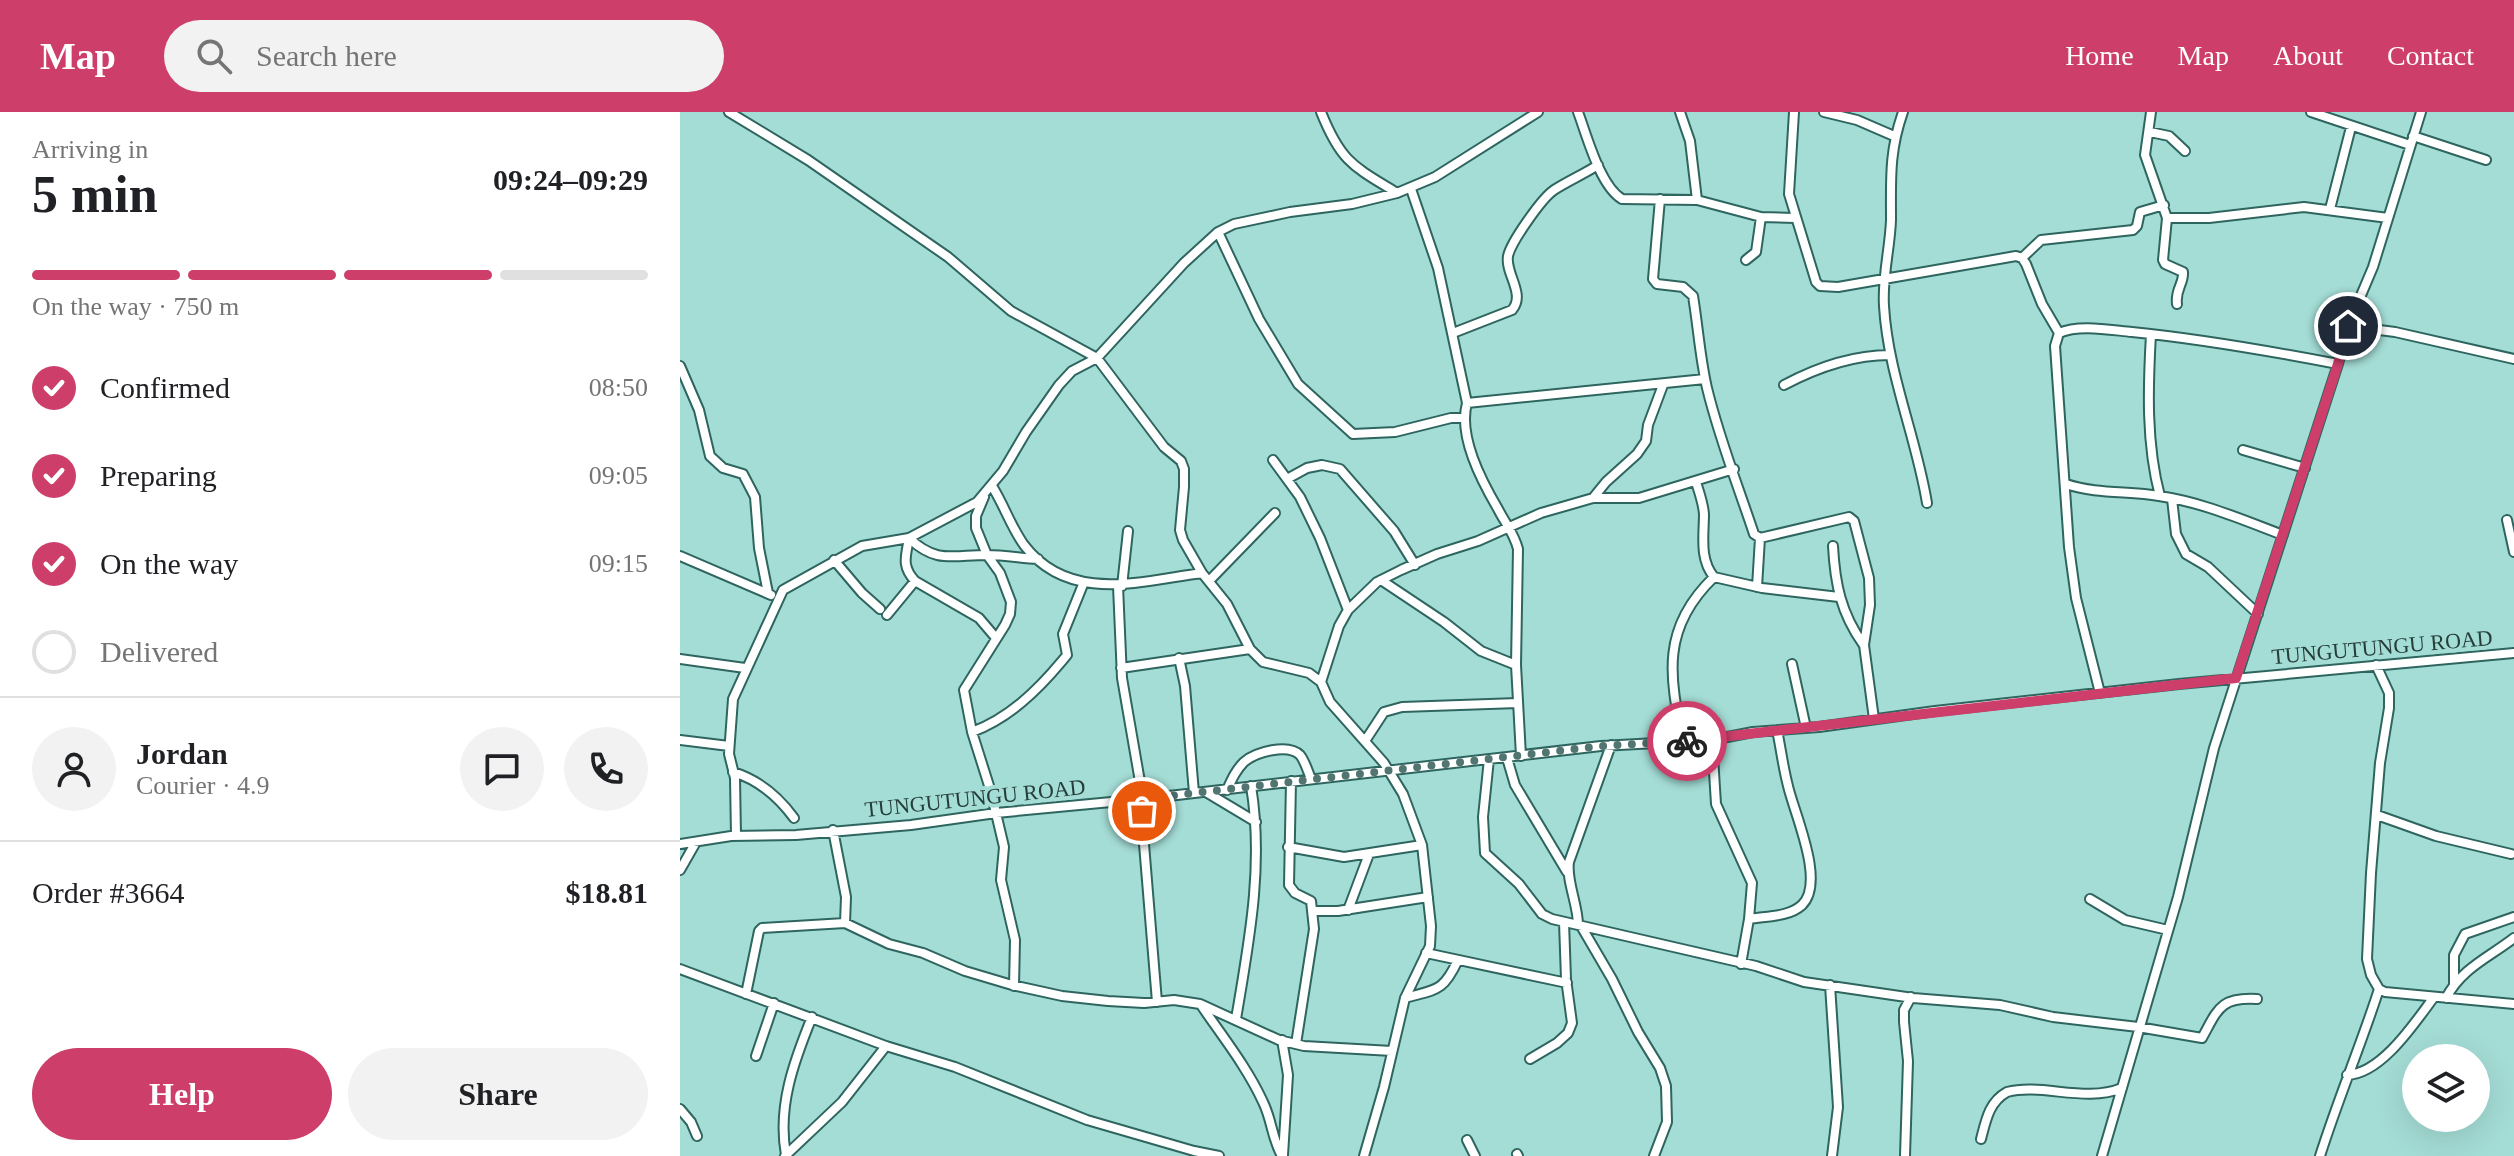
<!DOCTYPE html>
<html lang="en">
<head>
<meta charset="utf-8">
<style>
	body { margin:0; font-family:"Times New Roman",serif; background:#f2f2f2; color:#202124; height:100vh; display:flex; flex-direction:column; font-size:30px; white-space:nowrap }
	* { box-sizing:border-box; margin:0 }
	p { font-size:26px; color:#757577 }
	.icon { flex:none; width:44px; height:44px; fill:none; stroke:currentColor; stroke-width:2; stroke-linecap:round; stroke-linejoin:round }
	.map { position:relative; flex:1; overflow:hidden }
	.side { display:flex; flex-direction:column; background:#fff; width:680px }
	.side>* { flex:none }
	.tools { position:absolute; left:1722px; top:932px; display:grid; gap:16px }
	.tools a { display:grid; place-items:center; width:88px; height:88px; border-radius:50%; background:#fff; box-shadow:0 8px 32px #0002; font-size:40px }
	.pin { position:absolute; display:grid; place-items:center; width:68px; height:68px; color:#fff; margin:-34px; border:4px solid #fff; border-radius:50%; box-shadow:0 2px 8px #0007 }
	.courier { position:absolute; display:grid; place-items:center; width:80px; height:80px; margin:-40px; border:6px solid #cd3f6a; border-radius:50%; background:#fff; color:#222; box-shadow:0 2px 10px #0007 }
	.headline em { font-style:normal; font-weight:700 }
	.headline div { display:flex; flex-direction:column-reverse }
	.headline { display:flex; align-items:center; justify-content:space-between; height:136px; padding:0 32px }
	h1 { font-size:52px; font-weight:700; line-height:60px }
	.bar { display:grid; grid-template-columns:repeat(4,1fr); gap:12px 8px; align-content:center; height:96px; padding:0 32px }
	.bar i { height:10px; border-radius:6px; background:#e0e0e0 }
	.bar .current { background:#cd3f6a }
	.bar p { grid-column:span 4 }
	.line { display:flex; align-items:center; gap:20px; padding:0 32px; border-top:2px solid #e0e0e0 }
	.line div { flex:1 }
	.round { display:grid; place-items:center; flex:none; width:84px; height:84px; border-radius:42px; background:#f2f2f2 }
	ol { padding:0 32px; list-style:none }
	li { display:flex; align-items:center; gap:24px; height:88px }
	li p { margin-inline-start:auto }
	li .icon { padding:8px; border-radius:50%; background:#cd3f6a; color:#fff; stroke-width:4 }
	li:last-child { color:#757577 }
	li i { width:44px; height:44px; border:4px solid #e0e0e0; border-radius:50% }
	.button { display:flex; gap:16px; margin-top:auto; padding:16px 32px }
	.button a { flex:1; height:92px; border-radius:48px; background:#cd3f6a; color:#fff; font-size:32px; font-weight:700; line-height:92px; text-align:center }
	.button a+a { background:#f2f2f2; color:#202124 }
	header { display:flex; align-items:center; gap:48px; box-sizing:border-box; height:112px; padding:0 40px; background:#cd3f6a; color:#fff }
	header strong { font-size:38px }
	nav { display:flex; gap:44px; margin-inline-start:auto; font-size:28px }
	.search { width:560px; height:72px; background:#f2f2f2; display:flex; align-items:center; gap:20px; box-sizing:border-box; padding:0 28px; border-radius:44px; color:#757577; font-size:30px }
	main { display:flex; flex:1; min-height:0 }
	.map>svg:first-child { display:block }
</style>
</head>
<body>
<header>
<strong>Map</strong>
<div class="search"><svg class="icon" aria-label="search" viewBox="0 0 24 24"><circle cx="10" cy="10" r="6"/><path d="M15 15l6 6"/></svg>Search here</div>
<nav><a>Home</a><a>Map</a><a>About</a><a>Contact</a></nav>
</header>
<main>
<section class="side">
<div class="headline"><div><h1>5 min</h1><p>Arriving in</p></div><em>09:24–09:29</em></div>
<div class="bar"><i class="current"></i><i class="current"></i><i class="current"></i><i></i><p>On the way · 750 m</p></div>
<ol>
<li><svg class="icon" aria-label="check" viewBox="0 0 24 24"><path d="M5 12l5 5 9-10"/></svg>Confirmed<p>08:50</p></li>
<li><svg class="icon" aria-label="check" viewBox="0 0 24 24"><path d="M5 12l5 5 9-10"/></svg>Preparing<p>09:05</p></li>
<li><svg class="icon" aria-label="check" viewBox="0 0 24 24"><path d="M5 12l5 5 9-10"/></svg>On the way<p>09:15</p></li>
<li><i></i>Delivered</li>
</ol>
<div class="line" style="height:144px"><a class="round"><svg class="icon" aria-label="person" viewBox="0 0 24 24"><circle cx="12" cy="8" r="4"/><path d="M4 21q1-7 8-7t8 7"/></svg></a><div><b>Jordan</b><p>Courier · 4.9</p></div><a class="round"><svg class="icon" aria-label="chat" viewBox="0 0 24 24"><path d="M4 5h16v11H9l-5 4z"/></svg></a><a class="round"><svg class="icon" aria-label="phone" viewBox="0 0 24 24"><path d="M5 4h4l2 5-3 2q2 4 5 5l2-3 5 2v4C11 20 4 13 5 4z"/></svg></a></div>
<div class="line" style="height:104px"><div>Order #3664</div><b>$18.81</b></div>
<div class="button"><a>Help</a><a>Share</a></div>
</section>
<div class="map">
<svg width="1834" height="1044" viewBox="0 0 1834 1044">
	<rect width="100%" height="100%" fill="#a4ddd6"/>
	<g fill="none" stroke-linecap="round" stroke-linejoin="round">
		<!-- street casing -->
		<g stroke="#2e655f" stroke-width="12">
			<path id="street" d="M49,0L128,48L268,145L331,199L417,246L484,335L501,349L504,357V375L500,418L503,428L522,461L547,492L570,537L583,550L629,561L641,570L650,590L704,651L723,682L742,733L751,814L750,834L725,886L704,975L684,1044
				M641,0C661,50 673,54 717,81L755,65L858,0
				M898,0C907,24 920,74 942,87L1017,88L1081,105L1115,106
				M1000,0L1010,29L1017,88
				M1114,0L1109,82L1136,170L1140,174L1158,175L1336,144L1342,146L1346,152L1362,192L1379,221
				M1144,0L1177,8L1214,24
				M1223,0C1209,40 1211,67 1211,108C1210,137 1202,165 1204,194C1208,262 1236,324 1247,391
				M1471,0L1465,43L1487,106L1483,148L1485,152L1503,160C1504,172 1495,177 1497,192
				M1631,0L1730,33
				M1470,20L1489,24L1505,39
				M1733,24L1806,48
				M731,77L758,156L787,291C778,324 801,368 818,397C825,411 834,421 838,437L836,553L841,644
				M980,87L973,167L977,172L1003,175L1013,184C1018,214 1020,246 1027,276C1039,326 1058,374 1074,422L1080,426L1169,405L1174,409L1189,466L1190,493L1184,533L1194,607
				M1650,97L1671,15
				M1487,106H1529L1624,95L1708,106
				M538,120L579,207L618,272L673,322L715,320L771,306H784
				M1342,146L1361,128L1453,118L1457,114L1460,100L1484,93
				M1066,148L1076,140L1081,105
				M1668,214L1715,220L1834,247
				M773,221L832,198C846,182 825,162 828,144C831,130 862,86 874,78C888,69 904,62 918,53
				M1471,222C1468,275 1466,332 1480,384
				M0,254L19,298L30,344L43,356L63,362L75,385L79,436L88,481
				M1104,273C1136,256 1173,243 1210,243
				M787,291L1025,267
				M1563,338L1625,356
				M593,348L620,385L640,426L668,498
				M607,367L627,356L642,353L660,357L714,419L735,453
				M1016,370C1019,380 1023,390 1024,402C1024,423 1019,447 1034,465L1082,476L1159,485
				M1386,372C1416,382 1448,379 1479,384C1522,390 1563,408 1603,423
				M312,374C324,393 331,415 344,433C389,492 461,469 522,461
				M304,385L296,404V416L307,443L320,461L331,490L330,502L325,513L284,578L292,620L311,680L324,735L321,768L335,828L334,874
				M913,386L926,370L957,342L966,329L968,313L983,273
				M1492,387L1496,422L1506,442L1528,455L1578,502
				M1827,408L1834,440
				M229,426C226,444 221,454 235,469L299,506L316,526
				M229,426C256,452 273,443 307,443C324,443 341,446 358,447
				M1153,434C1155,472 1161,501 1183,532
				M0,444L91,483
				M154,448L182,481L200,497
				M701,468L764,510L801,539L836,553
				M529,469L595,401
				M438,474L442,566L463,687V720L477,890
				M442,474L448,419
				M1077,475L1080,426
				M207,503L235,469
				M499,546L505,574L514,681
				M0,547L65,556
				M1112,552L1126,616
				M1696,553L1709,581V596L1700,651L1691,761L1687,847L1691,863L1699,877L1705,880L1834,892
				M441,556L570,537
				M641,570L659,514L668,498L697,470L721,458L757,442L798,429L861,401L913,386H959L1054,357
				M1420,581L1396,486L1389,435L1375,234L1379,221C1399,212 1430,218 1452,220C1522,227 1590,239 1658,252
				M292,620C329,606 357,579 382,549L387,543L383,522L404,470
				M0,628L49,634
				M1032,628L1036,692L1072,771L1069,807L1061,852
				M685,629L704,600L722,595L838,591
				M1003,629C989,563 981,516 1034,465
				M827,646L835,673L887,760
				M809,647L803,705L805,741L839,772L862,802L872,807L1076,854L1124,870L1233,886L1320,893L1373,905L1458,915L1522,926C1538,897 1540,885 1577,887
				M53,660C79,668 98,684 114,706
				M611,669L609,773L615,781L631,789L634,817L616,932
				M547,678C552,667 556,658 564,650C576,640 608,631 620,643C625,649 628,660 631,667
				M526,680L576,710
				M1697,703L1756,724L1831,742
				M153,718L166,785L165,811
				M56,724L55,666L49,642L53,587L103,478L182,434L229,426L297,390L323,359L346,320L379,273L392,259L417,246L504,151L538,120L554,112L610,100L672,92L717,81
				M0,732L51,724L116,723L231,713L316,701L463,687L921,634L1032,628L1073,620L1139,615L1255,599L1499,572L1834,541
				M608,735L664,745L742,733
				M0,758L16,730
				M1410,787L1445,808L1488,818
				M668,798L689,742
				M634,799H658L748,785
				M1069,807C1087,804 1109,805 1122,793C1146,770 1114,701 1108,674C1103,655 1101,637 1097,618
				M898,813C898,792 886,769 889,750L931,633
				M901,814L932,867L958,920L980,956L986,974L987,1010L974,1044
				M746,841L887,871
				M0,857L206,934L275,955L407,1008L514,1039L539,1044
				M1774,871V843L1785,822L1834,805
				M1150,873L1158,995L1152,1044
				M66,882L79,819L82,816L165,811L209,832L243,841L285,859L332,873L382,884L428,889L464,891L494,888L520,892L599,928L624,934L712,939
				M725,886C757,877 763,880 778,848
				M1766,886C1782,856 1808,846 1834,826
				M521,893C542,924 567,955 583,990C592,1008 592,1027 602,1044
				M556,907C569,830 584,753 571,674
				M602,928L608,963L603,1043
				M76,944L94,891
				M850,947L877,931L888,921L892,911L886,867L884,810
				M1667,963C1701,962 1734,912 1754,885
				M0,997L11,1010L17,1024
				M1301,1027C1306,1008 1309,990 1327,980C1363,971 1405,991 1442,976
				M787,1028L795,1044
				M837,1042L838,1044
				M106,1043C97,995 114,949 132,905
				M105,1044L162,990L206,934
				M1225,1044L1228,949L1224,910V898L1231,885
				M1422,1044L1498,785L1534,636L1658,252L1668,214L1693,155L1741,0
				M1640,1044C1658,987 1681,933 1699,877"/>
		</g>
		<!-- street -->
		<use href="#street" stroke="#fff" stroke-width="8"/>
	</g>
	<g fill="none" stroke-linecap="round" stroke-linejoin="round">
		<!-- done -->
		<path stroke="#527571" stroke-width="8" stroke-dasharray="0 14.4" d="M462,699L463,687L921,634L1007,629"/>
		<!-- route -->
		<path stroke="#cd3f6a" stroke-width="10" d="M1007,629L1556,566L1658,252L1668,214"/>
	</g>
	<g text-anchor="middle" dominant-baseline="central" stroke-width="8" stroke-linejoin="round" paint-order="stroke">
		<!-- street labels -->
		<g font-size="22" fill="#263d3a" stroke="#a4ddd6">
			<text transform="translate(1702 535) rotate(-5)">TUNGUTUNGU ROAD</text>
			<text transform="translate(295 686) rotate(-6)">TUNGUTUNGU ROAD</text>
		</g>
	</g>
</svg>
<div class="tools">
<a><svg class="icon" aria-label="layers" viewBox="0 0 24 24"><path d="M12 4l9 5-9 5-9-5zM3 14l9 5 9-5"/></svg></a>
</div>
<div class="pin" style="left:462px;top:699px;background:#ea580c"><svg class="icon" aria-label="bag" viewBox="0 0 24 24"><path d="M5 8h14l-1 12H6zM9 8a3 3 0 0 1 6 0"/></svg></div>
<div class="pin" style="left:1668px;top:214px;background:#1f2937"><svg class="icon" aria-label="home" viewBox="0 0 24 24"><path d="M3 11l9-7 9 7M6 9v11h12V9"/></svg></div>
<div class="courier" style="left:1007px;top:629px"><svg class="icon" aria-label="bike" viewBox="0 0 24 24"><circle cx="6" cy="16" r="4"/><circle cx="18" cy="16" r="4"/><path d="M6 16l4-8h5l3 8M10 8l3 8H6M13 5h3"/></svg></div>
</div>
</main>
</body>
</html>
